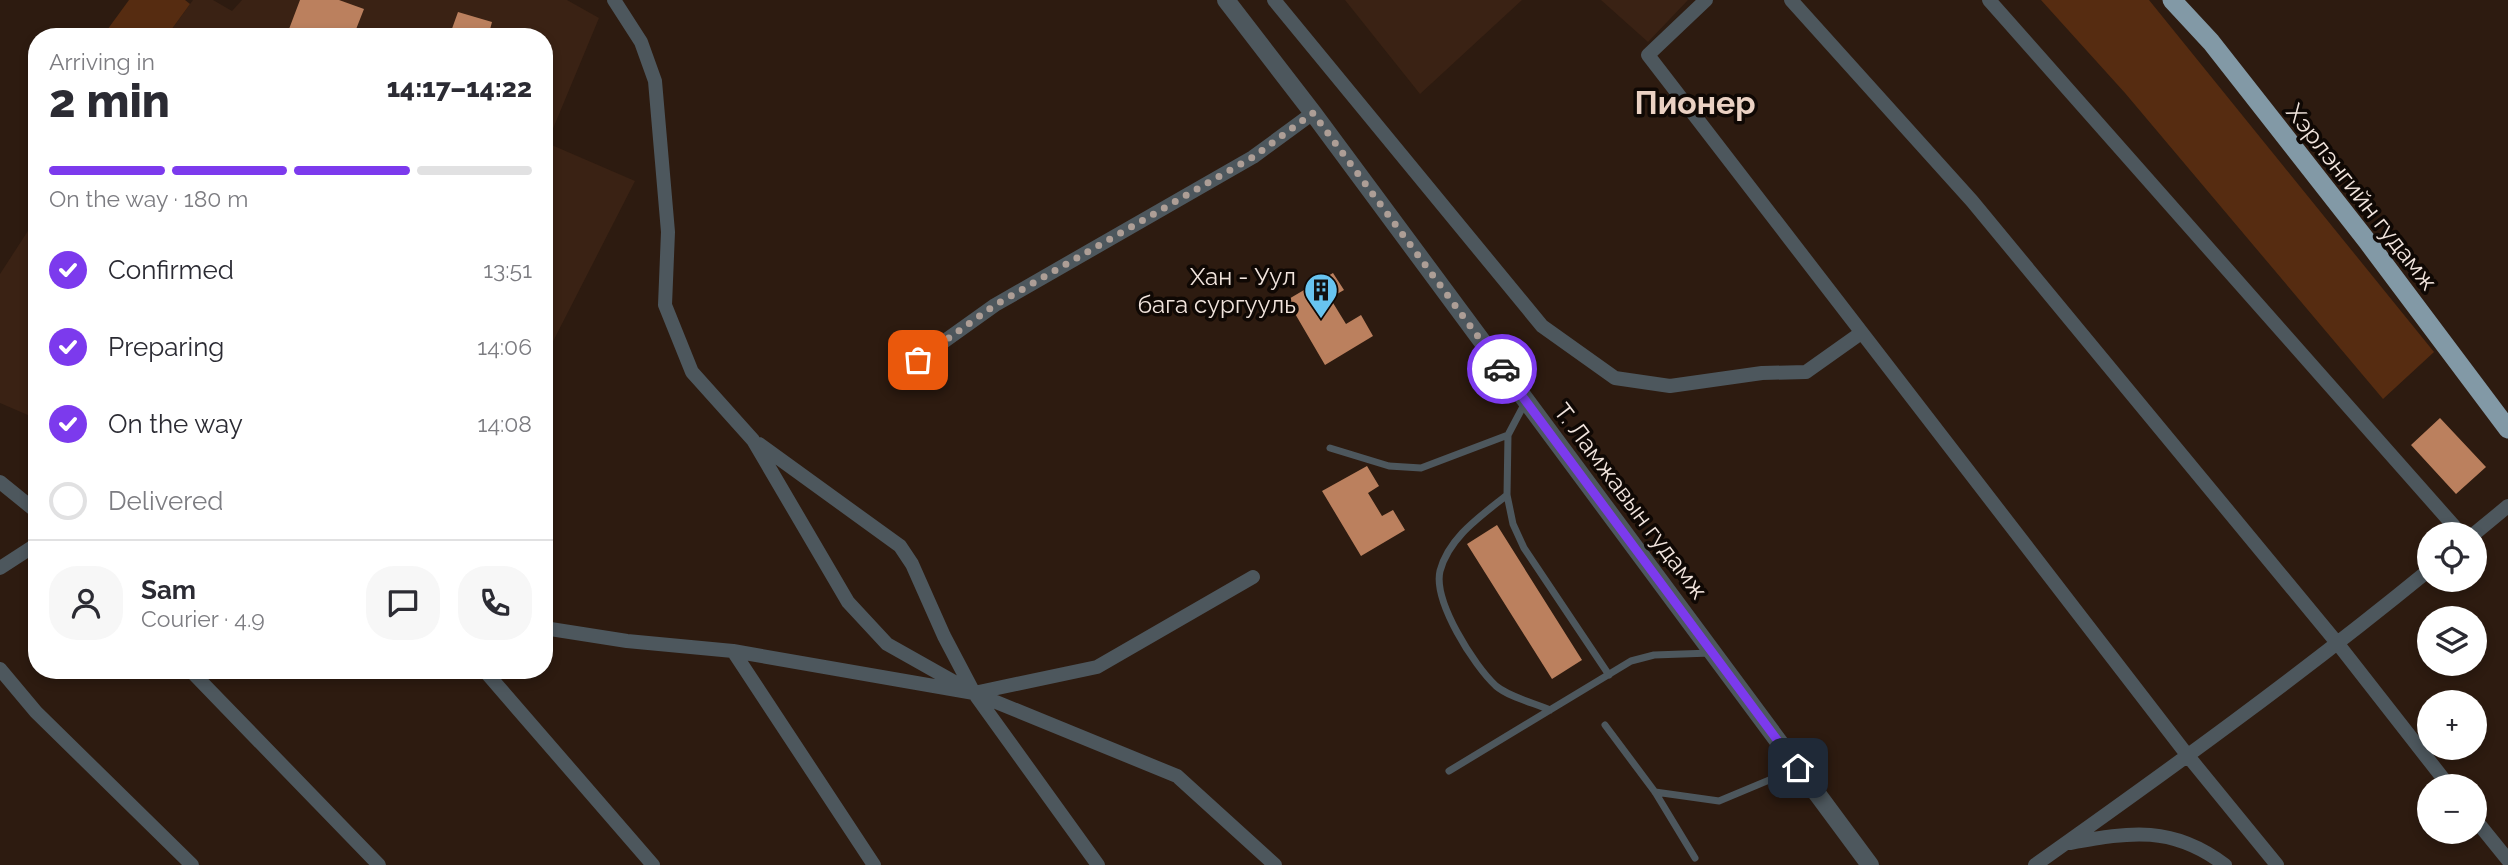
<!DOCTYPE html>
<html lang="en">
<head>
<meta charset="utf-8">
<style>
	body { margin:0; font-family:Raleway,sans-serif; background:#f7f7f7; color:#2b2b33; height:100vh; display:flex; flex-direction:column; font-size:26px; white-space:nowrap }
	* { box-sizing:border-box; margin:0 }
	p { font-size:23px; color:#7c7c81 }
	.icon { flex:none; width:38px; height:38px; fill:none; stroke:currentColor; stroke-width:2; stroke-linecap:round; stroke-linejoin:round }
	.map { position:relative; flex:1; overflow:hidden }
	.details { position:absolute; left:28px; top:28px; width:525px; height:651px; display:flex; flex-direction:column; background:#fff; border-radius:28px; box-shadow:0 4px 10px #0003 }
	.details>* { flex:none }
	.buttons { position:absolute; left:2417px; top:522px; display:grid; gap:14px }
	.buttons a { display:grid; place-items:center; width:70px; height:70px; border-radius:50%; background:#fff; box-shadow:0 4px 10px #0003; font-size:35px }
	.pin { position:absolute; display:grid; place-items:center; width:60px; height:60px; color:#fff; margin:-30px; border-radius:14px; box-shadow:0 4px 10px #0006 }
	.courier { position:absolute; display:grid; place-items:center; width:70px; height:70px; margin:-35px; border:5px solid #7c3aed; border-radius:50%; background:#fff; color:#222; box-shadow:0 2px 9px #0007 }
	.headline em { font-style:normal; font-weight:800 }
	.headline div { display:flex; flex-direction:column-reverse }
	.headline { display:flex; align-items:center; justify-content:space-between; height:119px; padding:0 21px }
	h1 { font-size:46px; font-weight:800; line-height:52px }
	.bar { display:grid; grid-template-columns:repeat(4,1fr); gap:10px 7px; align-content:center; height:84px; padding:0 21px }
	.bar i { height:9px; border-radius:5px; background:#e1e1e2 }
	.bar .on { background:#7c3aed }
	.bar p { grid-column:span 4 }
	.line { display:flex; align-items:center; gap:18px; padding:0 21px; border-top:2px solid #e1e1e2 }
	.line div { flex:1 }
	.round { display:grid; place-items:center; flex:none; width:74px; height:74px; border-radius:28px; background:#f7f7f7 }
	ol { padding:0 21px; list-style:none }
	li { display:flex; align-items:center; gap:21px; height:77px }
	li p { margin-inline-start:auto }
	li .icon { padding:7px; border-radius:50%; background:#7c3aed; color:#fff; stroke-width:4 }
	li:last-child { color:#7c7c81 }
	li i { width:38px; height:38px; border:4px solid #e1e1e2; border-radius:50% }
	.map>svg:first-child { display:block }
</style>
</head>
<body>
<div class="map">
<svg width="2508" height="865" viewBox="0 0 2508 865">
	<rect width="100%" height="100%" fill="#2d1b10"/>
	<!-- built -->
	<path fill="#3a2214" d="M193,0H213L232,11L242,0H567L599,18L547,143L635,181L544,359V37H166Z
		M1345,0H1522L1420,94Z
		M1601,0H1688L1648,42Z
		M37,217V419L0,403V274Z"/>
	<!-- green -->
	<path fill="#562c11" d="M129,0H185L190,4L166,37H102Z
		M2041,0H2149L2434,352L2383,399L2125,93Z"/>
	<!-- building -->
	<path fill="#bb805e" d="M300,0H339L364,9L353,37H286Z
		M458,12L492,22L488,37H449Z
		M1333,273L1344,290L1330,298L1346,324L1361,315L1373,336L1325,365L1287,300Z
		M2440,418L2486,467L2456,494L2411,445Z
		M1367,466L1379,486L1368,493L1382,516L1393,510L1405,530L1361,556L1322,491Z
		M1497,525L1582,660L1552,679L1467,544Z"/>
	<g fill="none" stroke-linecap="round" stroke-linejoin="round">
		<!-- service -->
		<path stroke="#4d575d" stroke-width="7" d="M1526,401L1508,435L1507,495L1513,524L1524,548L1609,675
			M1330,448L1389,466L1421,468L1508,435
			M1507,495C1481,516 1449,537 1440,571C1433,601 1474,666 1496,686C1509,697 1534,703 1550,710
			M1605,725L1655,792L1695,858
			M1449,771L1631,661L1654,655L1711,653
			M1655,792L1719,801L1798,768"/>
		<!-- minor -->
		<path stroke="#4d575d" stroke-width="14" d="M614,0L641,42L655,81L668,232L665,305L692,372L753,440L848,602L887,644L974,693L1177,776L1275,865
			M1274,0L1542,326L1615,378L1670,386L1762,373L1806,372L1861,333
			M1706,0L1648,55L2188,756L2277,865
			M1791,0L1972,201L2338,644L2449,786
			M1989,0L2461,534
			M918,360L995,305L1253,157L1313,113
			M759,444L900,546L912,564L944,636L974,693L1098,865
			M0,482L37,512
			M2474,534L2508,506
			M0,568L37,544
			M544,628L627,641L733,651L974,693L1097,667L1253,577
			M733,651L874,865
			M0,669L36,712L192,865
			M190,670L379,865
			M484,670L653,865
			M2474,818L2508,860
			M2070,843C2131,832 2172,825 2225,865
			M2035,865C2169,770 2302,674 2429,570"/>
		<!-- tertiary -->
		<path stroke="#4d575d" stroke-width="18" d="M1226,0L1313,113L1870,865"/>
		<!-- trunk -->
		<path stroke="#8299a6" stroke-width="19" d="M2172,0L2211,42L2367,241L2508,429"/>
	</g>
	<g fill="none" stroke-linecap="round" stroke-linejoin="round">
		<!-- done -->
		<path stroke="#ad9e96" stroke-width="7" stroke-dasharray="0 12.6" d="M918,360L995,305L1253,157L1313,113L1502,369"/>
		<!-- route -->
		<path stroke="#7c3aed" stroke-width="9" d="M1502,369L1798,768"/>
	</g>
	<!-- icons -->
	<defs>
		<g id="building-pin" transform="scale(1.75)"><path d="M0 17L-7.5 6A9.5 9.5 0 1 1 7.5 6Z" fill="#68c4f0" stroke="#0f0804"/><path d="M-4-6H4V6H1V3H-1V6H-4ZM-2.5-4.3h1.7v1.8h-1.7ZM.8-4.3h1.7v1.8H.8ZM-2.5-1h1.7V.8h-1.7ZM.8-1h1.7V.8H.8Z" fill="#111"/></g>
	</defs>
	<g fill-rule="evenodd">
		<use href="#building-pin" x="1321" y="290"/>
	</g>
	<g text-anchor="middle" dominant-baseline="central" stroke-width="7" stroke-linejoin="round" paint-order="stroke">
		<!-- street labels -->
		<g font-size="24" fill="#f2e5de" stroke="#0f0804">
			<text transform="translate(2362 197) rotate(52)">Хэрлэнгийн гудамж</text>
			<text transform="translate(1631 501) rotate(53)">Т. Ламжавын гудамж</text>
		</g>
		<!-- poi labels -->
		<g font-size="24" fill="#f2e5de" stroke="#0f0804" text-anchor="end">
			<text x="1296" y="276">Хан - Уул<tspan x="1296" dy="28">бага сургууль</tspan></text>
		</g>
		<!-- district labels -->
		<g font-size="32" font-weight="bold" fill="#ead1c3" stroke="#0f0804">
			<text x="1695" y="102">Пионер</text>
		</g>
	</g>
</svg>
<div class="buttons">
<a><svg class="icon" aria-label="locate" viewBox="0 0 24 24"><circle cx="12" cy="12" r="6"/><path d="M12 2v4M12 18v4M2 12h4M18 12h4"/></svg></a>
<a><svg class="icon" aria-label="layers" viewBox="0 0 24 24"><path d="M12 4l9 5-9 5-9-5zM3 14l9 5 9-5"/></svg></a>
<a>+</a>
<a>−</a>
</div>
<div class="pin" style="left:918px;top:360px;background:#ea580c"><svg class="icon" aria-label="bag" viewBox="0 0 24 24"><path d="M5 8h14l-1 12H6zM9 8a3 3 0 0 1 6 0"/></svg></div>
<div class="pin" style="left:1798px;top:768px;background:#1f2937"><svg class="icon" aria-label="home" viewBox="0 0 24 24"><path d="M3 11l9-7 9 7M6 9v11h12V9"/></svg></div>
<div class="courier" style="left:1502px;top:369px"><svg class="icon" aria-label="car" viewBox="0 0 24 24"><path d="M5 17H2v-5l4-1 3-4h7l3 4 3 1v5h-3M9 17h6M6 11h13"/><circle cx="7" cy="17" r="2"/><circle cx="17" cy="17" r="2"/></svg></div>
<section class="details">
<div class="headline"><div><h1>2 min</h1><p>Arriving in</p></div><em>14:17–14:22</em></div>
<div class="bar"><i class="on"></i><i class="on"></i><i class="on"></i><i></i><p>On the way · 180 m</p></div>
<ol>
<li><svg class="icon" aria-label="check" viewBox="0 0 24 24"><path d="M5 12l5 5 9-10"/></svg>Confirmed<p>13:51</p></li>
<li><svg class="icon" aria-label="check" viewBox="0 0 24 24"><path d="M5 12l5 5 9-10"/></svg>Preparing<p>14:06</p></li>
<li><svg class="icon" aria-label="check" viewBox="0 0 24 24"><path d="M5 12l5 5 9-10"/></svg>On the way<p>14:08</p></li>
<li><i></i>Delivered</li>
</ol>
<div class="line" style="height:126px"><a class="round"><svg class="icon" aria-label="person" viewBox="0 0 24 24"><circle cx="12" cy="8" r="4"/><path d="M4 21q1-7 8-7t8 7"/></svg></a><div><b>Sam</b><p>Courier · 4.9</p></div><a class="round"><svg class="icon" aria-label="chat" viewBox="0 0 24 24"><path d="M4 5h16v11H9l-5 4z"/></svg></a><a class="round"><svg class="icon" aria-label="phone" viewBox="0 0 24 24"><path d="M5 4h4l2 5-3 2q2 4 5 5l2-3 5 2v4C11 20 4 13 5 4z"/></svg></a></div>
</section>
</div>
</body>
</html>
